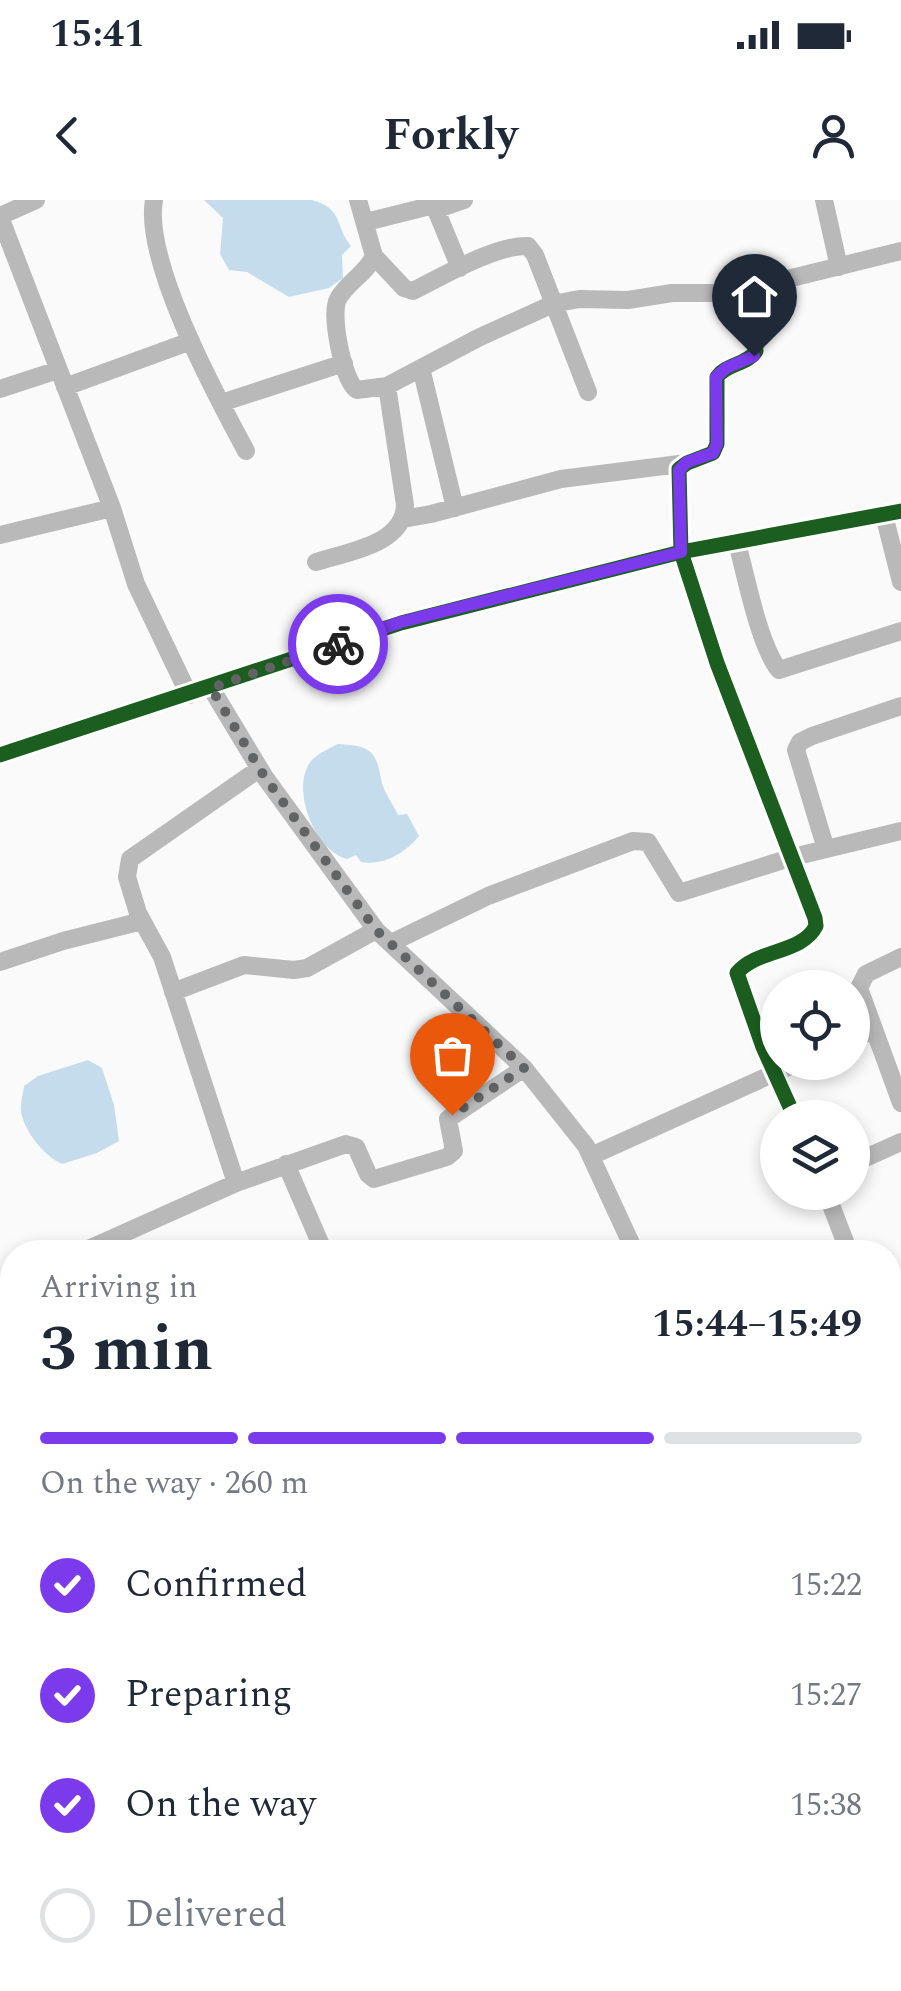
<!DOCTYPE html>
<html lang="en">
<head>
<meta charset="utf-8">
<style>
	body { margin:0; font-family:Spectral,serif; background:#f2f2f3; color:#1f2937; height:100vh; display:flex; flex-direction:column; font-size:38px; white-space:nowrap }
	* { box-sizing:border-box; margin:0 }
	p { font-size:32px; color:#747a83 }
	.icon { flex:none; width:55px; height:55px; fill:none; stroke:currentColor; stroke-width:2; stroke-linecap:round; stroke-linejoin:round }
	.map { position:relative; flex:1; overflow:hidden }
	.details { position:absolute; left:0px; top:1040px; width:902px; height:752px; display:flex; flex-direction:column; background:#fff; border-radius:40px 40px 0 0; box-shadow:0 5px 15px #0003 }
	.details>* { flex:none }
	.fabs { position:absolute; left:760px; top:770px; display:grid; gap:20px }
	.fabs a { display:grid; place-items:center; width:110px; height:110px; border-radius:50%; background:#fff; box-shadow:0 5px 15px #0003; font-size:50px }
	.pin { position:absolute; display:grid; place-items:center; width:85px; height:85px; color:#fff; margin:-102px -42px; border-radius:50% 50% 50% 0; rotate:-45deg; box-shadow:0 0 10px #0007 }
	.pin .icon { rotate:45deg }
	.courier { position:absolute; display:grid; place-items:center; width:100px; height:100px; margin:-50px; border:8px solid #7c3aed; border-radius:50%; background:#fff; color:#222; box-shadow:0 2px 12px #0007 }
	.summary em { font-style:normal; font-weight:700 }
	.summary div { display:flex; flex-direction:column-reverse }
	.summary { display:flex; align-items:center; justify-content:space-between; height:170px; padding:0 40px }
	h1 { font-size:65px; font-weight:700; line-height:75px }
	.bar { display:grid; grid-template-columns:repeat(4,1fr); gap:15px 10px; align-content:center; height:120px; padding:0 40px }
	.bar i { height:12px; border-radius:8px; background:#e0e1e3 }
	.bar .active { background:#7c3aed }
	.bar p { grid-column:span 4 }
	ol { padding:0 40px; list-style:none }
	li { display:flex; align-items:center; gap:30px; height:110px }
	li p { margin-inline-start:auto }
	li .icon { padding:10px; border-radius:50%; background:#7c3aed; color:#fff; stroke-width:4 }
	li:last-child { color:#747a83 }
	li i { width:55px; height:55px; border:5px solid #e0e1e3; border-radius:50% }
	.status { display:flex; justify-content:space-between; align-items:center; height:70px; padding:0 50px; background:#fff; direction:ltr }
	.status svg { height:28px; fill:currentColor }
	header { display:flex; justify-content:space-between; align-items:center; height:130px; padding:0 40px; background:#fff; font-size:45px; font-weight:700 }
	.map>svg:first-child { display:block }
</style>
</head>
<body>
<div class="status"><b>15:41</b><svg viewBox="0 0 49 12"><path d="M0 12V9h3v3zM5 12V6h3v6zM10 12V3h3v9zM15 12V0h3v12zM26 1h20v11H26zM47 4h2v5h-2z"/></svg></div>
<header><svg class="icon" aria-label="back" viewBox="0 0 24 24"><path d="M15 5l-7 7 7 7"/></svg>Forkly<svg class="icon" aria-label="person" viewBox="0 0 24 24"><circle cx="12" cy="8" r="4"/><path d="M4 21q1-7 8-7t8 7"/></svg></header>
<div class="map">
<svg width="901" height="1791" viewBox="0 0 901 1791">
	<rect width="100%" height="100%" fill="#fafafb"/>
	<!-- water -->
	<path fill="#c5dcec" d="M204,0H312C344,9 334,25 351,46L342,55L343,78L329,88L289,97L247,72L229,70L220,54L223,18Z
		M338,544C369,546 376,549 381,579C383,591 393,604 398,615L407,614L419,636C405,653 384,666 361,662L356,655L347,659C314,650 290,588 311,561C317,554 330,548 338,544Z
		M88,860L102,868L114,905L119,941L97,953L62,964C44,956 25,932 21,912C20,904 23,894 24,886L38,876Z
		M775,1780H845L855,1784L858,1791H769V1786Z"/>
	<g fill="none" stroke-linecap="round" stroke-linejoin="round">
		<!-- lane -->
		<path stroke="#b9b9ba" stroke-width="9" d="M0,1620L12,1613
			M110,1780L117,1791"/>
		<!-- street -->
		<path stroke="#b9b9ba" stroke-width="18" d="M154,0C143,61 216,195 246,251
			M358,0L374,56C366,74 347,82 338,99C330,115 343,181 357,190L387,186L478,138L553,104L579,99L628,100L672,93H731L901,51
			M432,0L460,68
			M824,0L839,67
			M435,10L464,0
			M0,16L36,0
			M0,17L112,308L136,384L189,495
			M366,22L434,5
			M374,56L404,88L413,91C443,76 495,45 528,46L535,55L588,192
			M750,90L756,151C747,165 727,163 717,177V244L713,253L687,263L679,269L681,352L717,463L815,718L816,726C802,754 756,749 737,773L763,847L795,918
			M421,168L455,308
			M65,187L191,141
			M0,189L58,170
			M221,203L344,163
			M884,315L901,382
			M403,319L431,314L561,279L687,263
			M0,335L112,308
			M737,343C746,376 759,445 779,470L901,431
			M316,362C346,352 404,345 405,305L387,186
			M211,488L264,576L376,730L524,868L586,946L635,1052
			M0,555L401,423L681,352L901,311
			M826,649L796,550L800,542L812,536L901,506
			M391,743L488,696L633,641L648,642L679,693L793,657L901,631
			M901,757L866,774L859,788L901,903
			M0,762L63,741L142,721
			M173,792L244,765L294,770L307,768L376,730
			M852,839L872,831
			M591,956L799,862
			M286,964L324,1052
			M852,964L901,942
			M236,983L162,757L138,713L127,677L130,659L259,569
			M826,992L849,1052
			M82,1052L236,983L346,944L356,947L368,974L374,979L447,957L454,951L448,919L524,868
			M0,1093L12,1088
			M0,1207L12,1203
			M890,1214L901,1210
			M890,1234L901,1292
			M890,1433L901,1426
			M890,1466L901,1484
			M890,1525L901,1519
			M316,1780L321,1791
			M881,1780L884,1791
			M416,1791L418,1780
			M513,1791L529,1780
			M712,1791L747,1780"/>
		<!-- cycleway casing -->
		<g stroke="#fff" stroke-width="21">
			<path id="cycleway" d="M750,90L756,151C747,165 727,163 717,177V244L713,253L687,263L679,269L681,352L717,463L815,718L816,726C802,754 756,749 737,773L763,847L795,918
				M0,555L401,423L681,352L901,311"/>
		</g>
		<!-- cycleway -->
		<use href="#cycleway" stroke="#1b5e20" stroke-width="15"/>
	</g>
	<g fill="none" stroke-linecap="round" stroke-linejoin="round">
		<!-- done -->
		<path stroke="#626364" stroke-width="10" stroke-dasharray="0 18" d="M338,444L211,488L264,576L376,730L524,868L452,915"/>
		<!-- route -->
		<path stroke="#7c3aed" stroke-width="12" d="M338,444L401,422L681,352L679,270L687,262L713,253L717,244L716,177L726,168L754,156"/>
	</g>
</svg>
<div class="fabs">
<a><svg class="icon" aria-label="locate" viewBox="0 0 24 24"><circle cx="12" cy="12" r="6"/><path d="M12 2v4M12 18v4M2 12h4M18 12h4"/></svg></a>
<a><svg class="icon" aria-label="layers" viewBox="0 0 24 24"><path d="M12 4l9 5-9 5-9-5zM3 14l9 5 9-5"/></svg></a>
</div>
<div class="pin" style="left:452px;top:915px;background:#ea580c"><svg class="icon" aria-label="bag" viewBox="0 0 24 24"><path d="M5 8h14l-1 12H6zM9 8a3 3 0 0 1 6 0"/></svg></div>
<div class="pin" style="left:754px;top:156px;background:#1f2937"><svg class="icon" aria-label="home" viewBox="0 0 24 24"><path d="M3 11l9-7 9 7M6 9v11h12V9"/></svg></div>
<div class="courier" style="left:338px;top:444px"><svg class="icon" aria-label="bike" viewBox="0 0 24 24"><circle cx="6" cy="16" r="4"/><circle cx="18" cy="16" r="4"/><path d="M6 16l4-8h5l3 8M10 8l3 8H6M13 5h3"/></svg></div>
<section class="details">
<div class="summary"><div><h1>3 min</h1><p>Arriving in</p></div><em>15:44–15:49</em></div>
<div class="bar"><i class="active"></i><i class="active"></i><i class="active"></i><i></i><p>On the way · 260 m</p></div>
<ol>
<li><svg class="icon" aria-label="check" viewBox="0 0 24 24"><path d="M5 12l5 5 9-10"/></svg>Confirmed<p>15:22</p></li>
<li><svg class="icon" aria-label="check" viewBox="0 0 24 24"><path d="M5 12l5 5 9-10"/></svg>Preparing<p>15:27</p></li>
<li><svg class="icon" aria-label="check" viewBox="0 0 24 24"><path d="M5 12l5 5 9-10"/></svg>On the way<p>15:38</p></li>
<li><i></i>Delivered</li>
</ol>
</section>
</div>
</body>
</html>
